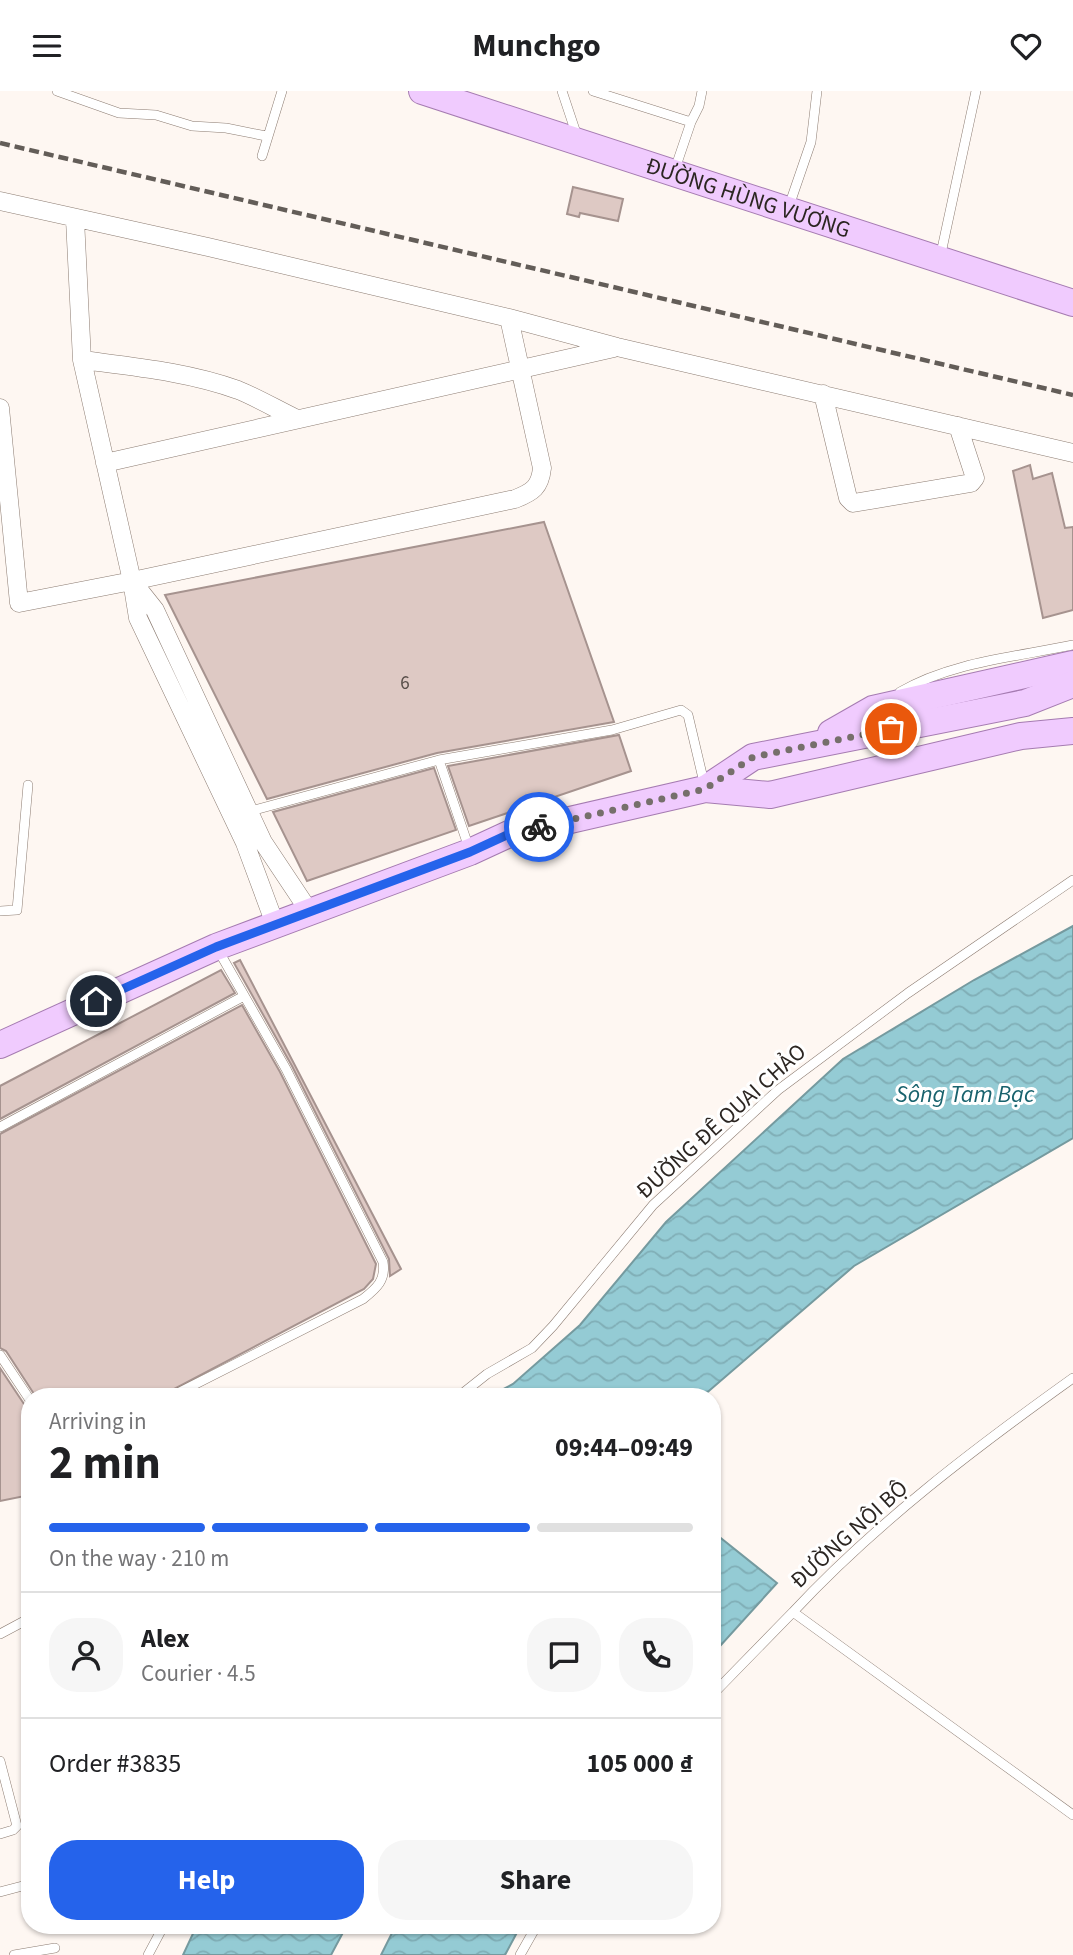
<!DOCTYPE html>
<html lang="en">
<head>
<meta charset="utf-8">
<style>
	body { margin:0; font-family:"Source Sans 3",sans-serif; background:#f6f6f6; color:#202124; height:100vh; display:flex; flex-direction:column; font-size:26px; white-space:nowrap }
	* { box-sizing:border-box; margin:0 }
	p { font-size:23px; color:#757577 }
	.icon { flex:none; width:38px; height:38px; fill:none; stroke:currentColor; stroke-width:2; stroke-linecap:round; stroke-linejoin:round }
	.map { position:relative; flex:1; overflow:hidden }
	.sheet { position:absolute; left:21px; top:1297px; width:700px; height:546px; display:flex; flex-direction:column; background:#fff; border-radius:28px; box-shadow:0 2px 5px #0004 }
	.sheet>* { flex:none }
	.pin { position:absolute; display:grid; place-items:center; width:60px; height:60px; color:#fff; margin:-30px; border:4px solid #fff; border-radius:50%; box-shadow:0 2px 7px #0007 }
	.courier { position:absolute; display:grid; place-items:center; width:70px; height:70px; margin:-35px; border:5px solid #2563eb; border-radius:50%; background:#fff; color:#222; box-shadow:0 2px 9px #0007 }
	.overview em { font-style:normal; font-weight:700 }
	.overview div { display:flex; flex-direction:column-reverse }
	.overview { display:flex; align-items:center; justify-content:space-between; height:119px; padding:0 28px }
	h1 { font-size:46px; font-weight:700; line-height:52px }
	.bar { display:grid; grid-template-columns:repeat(4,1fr); gap:10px 7px; align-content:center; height:84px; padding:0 28px }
	.bar i { height:9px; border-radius:5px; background:#e0e0e0 }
	.bar .on { background:#2563eb }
	.bar p { grid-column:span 4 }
	.line { display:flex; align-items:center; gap:18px; padding:0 28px; border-top:2px solid #e0e0e0 }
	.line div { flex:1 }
	.round { display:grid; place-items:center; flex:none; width:74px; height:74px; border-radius:28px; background:#f6f6f6 }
	.button { display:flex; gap:14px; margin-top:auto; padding:14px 28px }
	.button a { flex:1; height:80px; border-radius:28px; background:#2563eb; color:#fff; font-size:28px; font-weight:700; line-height:80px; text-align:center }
	.button a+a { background:#f6f6f6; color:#202124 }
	header { display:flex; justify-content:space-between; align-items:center; height:91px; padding:0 28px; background:#fff; font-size:32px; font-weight:700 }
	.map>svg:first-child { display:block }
</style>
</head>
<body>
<header><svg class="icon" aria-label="menu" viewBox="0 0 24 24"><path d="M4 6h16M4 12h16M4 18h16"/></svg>Munchgo<svg class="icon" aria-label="heart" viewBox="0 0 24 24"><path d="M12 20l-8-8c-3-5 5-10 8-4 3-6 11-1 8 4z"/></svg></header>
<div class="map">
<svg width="1073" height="1864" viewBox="0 0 1073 1864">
	<defs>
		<pattern id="water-waves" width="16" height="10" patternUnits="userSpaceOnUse" patternTransform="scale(1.75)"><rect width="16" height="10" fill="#94cbd4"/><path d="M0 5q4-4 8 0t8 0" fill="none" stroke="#80aeb6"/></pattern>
	</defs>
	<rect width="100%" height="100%" fill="#fef7f2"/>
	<!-- water -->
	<path fill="url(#water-waves)" stroke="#759a9f" stroke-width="2" d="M1073,835V1047L854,1175L703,1305H490L513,1293L580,1234L666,1131L843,968L974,889Z
		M712,1440L777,1492L712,1564Z
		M197,1834H347L331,1864H183Z
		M396,1834H521L505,1864H381Z"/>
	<!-- building -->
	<path fill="#dec9c4" stroke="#a6938f" stroke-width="2" d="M573,96L623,108L618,130L580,122L579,126L567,123Z
		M1030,374L1033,388L1052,382L1065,437L1073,436V519L1043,527L1013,380Z
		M544,431L614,631L437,662L267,708L165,504Z
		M619,644L631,680L469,735L448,675Z
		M434,677L456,739L307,790L273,721Z
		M240,869L401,1178L390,1185L389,1168L292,975L234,872Z
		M221,879L235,902L0,1028V995Z
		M242,914L280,981L376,1173L373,1188L364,1198L159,1306H36L6,1260L0,1257V1043Z
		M0,1277L24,1313L30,1316V1404L0,1410Z"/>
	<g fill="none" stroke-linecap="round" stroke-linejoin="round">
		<!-- lane casing -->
		<g stroke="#8c7c72" stroke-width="10">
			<path id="lane" d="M57,0L119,22L156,24L192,35L226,37L266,45
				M562,0L577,45
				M593,0L691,31L675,78
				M691,31L699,15L702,0
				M262,65L282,0
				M789,115L811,51L817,0
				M940,167L976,0
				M900,601C951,571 1016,566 1073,554
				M439,669L469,757
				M247,721L439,669L612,639L681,619L688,624L705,696
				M0,820L17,819L28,694
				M0,1036L244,905
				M0,1264L30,1309
				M1073,1287C975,1357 876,1432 793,1521L1073,1724
				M170,1306L363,1208C377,1197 386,1189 383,1171L286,978L217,857
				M458,1306L487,1283L532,1257L553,1235L653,1114L778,999L908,902L1073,789
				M0,1543L30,1527
				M712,1604L793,1521
				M0,1670L17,1735L13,1739L0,1743
				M0,1801L30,1793
				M14,1864L55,1857
				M148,1864L164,1834
				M520,1864L537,1834"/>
		</g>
		<!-- street casing -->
		<g stroke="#8c7c72" stroke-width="19">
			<path id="street" d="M0,110L208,156L509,227L617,256L1073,362
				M75,128L82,269L132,490L138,527L245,752L275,833
				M82,269C135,276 188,281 238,299C258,307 278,319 297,328
				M823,303L848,407L853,412L971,392L975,387L958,335
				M0,317L19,512L132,490L515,408C533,401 540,396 542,377L509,227
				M105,372L614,257
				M132,490L155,519L263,751L309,820"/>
		</g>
		<!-- primary casing -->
		<g stroke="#a57bb1" stroke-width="28">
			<g id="primary">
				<path id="s1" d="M422,0L1073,212"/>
				<path d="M831,642L873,618L1073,573"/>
				<path d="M705,698L753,666L1025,612L1073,593"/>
				<path d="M0,954L216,856L470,761L509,743L705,698L770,704L1021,645L1073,640"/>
			</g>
		</g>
		<!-- lane -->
		<use href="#lane" stroke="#fff" stroke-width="9"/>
		<!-- street -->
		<use href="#street" stroke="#fff" stroke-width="18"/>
		<!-- primary -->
		<use href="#primary" stroke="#f0cbfe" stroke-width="26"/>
		<!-- rail -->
		<path stroke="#635d58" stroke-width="4.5" stroke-dasharray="10 5" stroke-linecap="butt" d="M0,52L1073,304"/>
	</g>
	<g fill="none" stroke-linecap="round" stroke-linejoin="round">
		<!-- done -->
		<path stroke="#766f6b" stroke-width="7" stroke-dasharray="0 12.6" d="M539,736L705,698L753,666L891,638"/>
		<!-- route -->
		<path stroke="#2563eb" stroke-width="9" d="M96,910L216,856L470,761L509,743L539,736"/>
	</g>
	<g text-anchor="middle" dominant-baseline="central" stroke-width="6" stroke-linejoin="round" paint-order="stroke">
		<!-- number labels -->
		<g font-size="19" fill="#584f4a">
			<text x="405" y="592">6</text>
		</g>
		<!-- street labels -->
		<g font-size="23" fill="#2c2622" stroke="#fff">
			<text stroke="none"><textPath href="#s1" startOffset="343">ĐƯỜNG HÙNG VƯƠNG</textPath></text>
			<text transform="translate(721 1030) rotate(-42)">ĐƯỜNG ĐÊ QUAI CHẢO</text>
			<text transform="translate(849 1443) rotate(-42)">ĐƯỜNG NỘI BỘ</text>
		</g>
		<!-- water labels -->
		<g font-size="24" font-style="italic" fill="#18626d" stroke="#fff">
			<text x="965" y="1003">Sông Tam Bạc</text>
		</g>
	</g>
</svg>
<div class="pin" style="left:891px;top:638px;background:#ea580c"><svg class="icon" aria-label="bag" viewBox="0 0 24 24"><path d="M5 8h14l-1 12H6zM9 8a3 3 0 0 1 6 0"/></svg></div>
<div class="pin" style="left:96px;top:910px;background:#1f2937"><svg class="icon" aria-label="home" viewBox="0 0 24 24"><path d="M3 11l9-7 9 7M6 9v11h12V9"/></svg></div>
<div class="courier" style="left:539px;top:736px"><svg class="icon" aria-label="bike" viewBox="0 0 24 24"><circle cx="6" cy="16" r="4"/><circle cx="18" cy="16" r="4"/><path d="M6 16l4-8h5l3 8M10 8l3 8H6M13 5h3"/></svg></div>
<section class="sheet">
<div class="overview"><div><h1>2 min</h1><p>Arriving in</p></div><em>09:44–09:49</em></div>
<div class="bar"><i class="on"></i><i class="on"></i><i class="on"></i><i></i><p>On the way · 210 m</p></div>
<div class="line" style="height:126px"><a class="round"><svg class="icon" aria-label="person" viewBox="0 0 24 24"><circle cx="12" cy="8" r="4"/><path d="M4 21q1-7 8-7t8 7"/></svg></a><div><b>Alex</b><p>Courier · 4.5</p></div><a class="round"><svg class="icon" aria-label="chat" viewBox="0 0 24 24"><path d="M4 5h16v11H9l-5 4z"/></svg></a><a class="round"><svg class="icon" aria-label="phone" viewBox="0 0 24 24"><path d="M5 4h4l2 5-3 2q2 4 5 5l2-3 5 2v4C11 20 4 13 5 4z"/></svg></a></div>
<div class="line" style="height:91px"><div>Order #3835</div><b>105 000 ₫</b></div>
<div class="button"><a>Help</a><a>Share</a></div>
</section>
</div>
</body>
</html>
